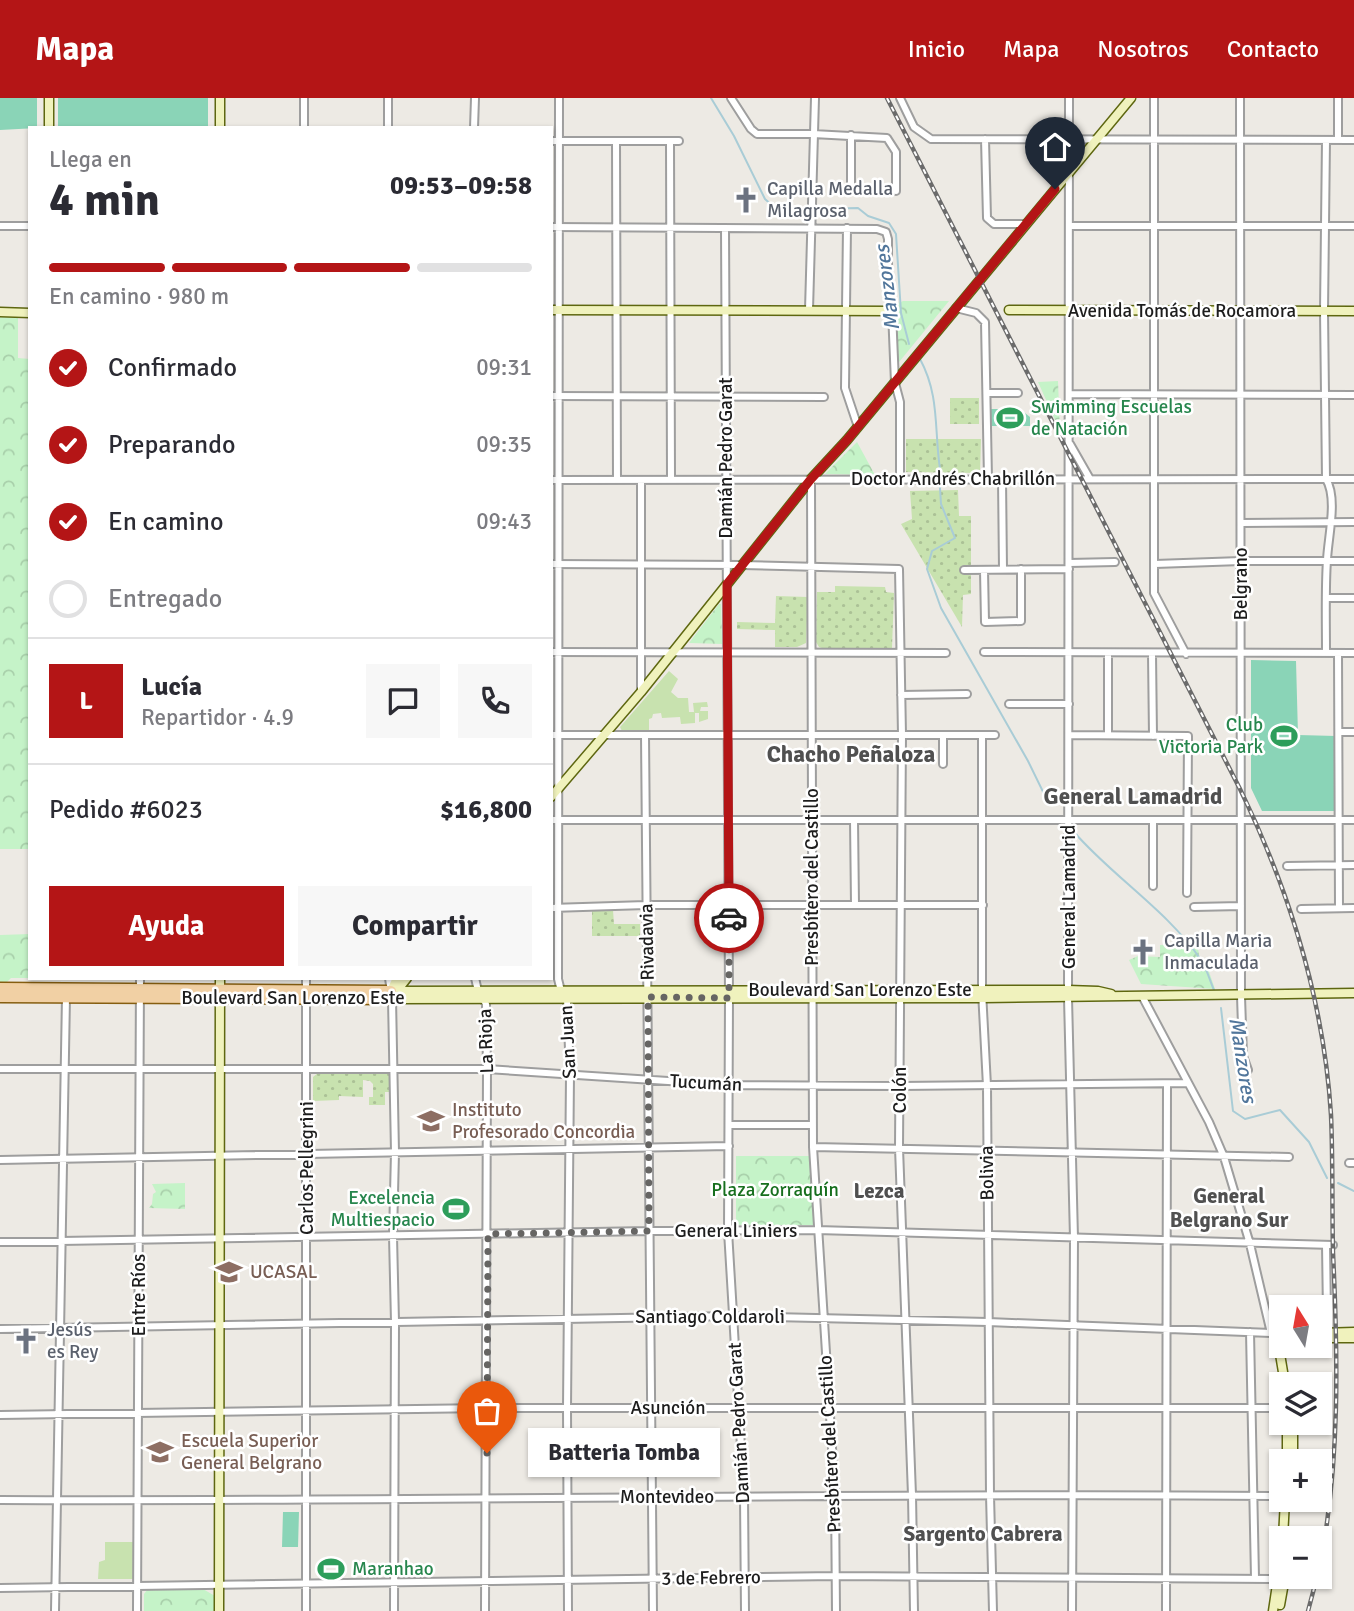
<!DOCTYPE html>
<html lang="es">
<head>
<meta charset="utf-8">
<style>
	body { margin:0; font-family:Signika,sans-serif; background:#f7f7f7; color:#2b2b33; height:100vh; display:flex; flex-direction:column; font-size:26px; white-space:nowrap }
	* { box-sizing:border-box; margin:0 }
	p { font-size:23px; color:#7c7c81 }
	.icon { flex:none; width:38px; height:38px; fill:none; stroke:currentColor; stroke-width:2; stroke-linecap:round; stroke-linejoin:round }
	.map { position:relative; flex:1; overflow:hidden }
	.sheet { position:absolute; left:28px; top:28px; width:525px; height:854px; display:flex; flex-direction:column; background:#fff; border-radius:0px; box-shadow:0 2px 5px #0004 }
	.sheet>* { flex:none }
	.needle { width:46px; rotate:349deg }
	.buttons { position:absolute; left:1269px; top:1197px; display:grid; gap:14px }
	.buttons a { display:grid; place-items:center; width:63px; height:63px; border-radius:0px; background:#fff; box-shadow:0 2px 5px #0004; font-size:35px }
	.pin { position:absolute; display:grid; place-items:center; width:60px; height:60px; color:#fff; margin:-72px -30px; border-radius:50% 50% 50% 0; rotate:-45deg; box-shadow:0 0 7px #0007 }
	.pin .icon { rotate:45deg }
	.courier { position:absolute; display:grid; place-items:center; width:70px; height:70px; margin:-35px; border:5px solid #b41516; border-radius:50%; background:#fff; color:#222; box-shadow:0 2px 9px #0007 }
	.bubble { position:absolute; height:49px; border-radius:0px; background:#fff; box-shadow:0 2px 5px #0004; font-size:23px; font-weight:800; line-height:49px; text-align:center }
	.overview em { font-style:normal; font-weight:800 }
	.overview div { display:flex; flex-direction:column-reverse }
	.overview { display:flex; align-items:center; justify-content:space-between; height:119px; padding:0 21px }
	h1 { font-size:46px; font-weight:800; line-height:52px }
	.bar { display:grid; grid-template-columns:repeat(4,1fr); gap:10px 7px; align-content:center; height:84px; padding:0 21px }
	.bar i { height:9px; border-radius:5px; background:#e1e1e2 }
	.bar .current { background:#b41516 }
	.bar p { grid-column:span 4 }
	.line { display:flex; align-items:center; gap:18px; padding:0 21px; border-top:2px solid #e1e1e2 }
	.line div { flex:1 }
	.round { display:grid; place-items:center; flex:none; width:74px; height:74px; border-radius:0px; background:#f7f7f7 }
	ol { padding:0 21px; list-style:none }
	li { display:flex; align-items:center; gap:21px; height:77px }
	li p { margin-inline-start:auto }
	li .icon { padding:7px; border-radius:50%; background:#b41516; color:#fff; stroke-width:4 }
	li:last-child { color:#7c7c81 }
	li i { width:38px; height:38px; border:4px solid #e1e1e2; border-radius:50% }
	.button { display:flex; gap:14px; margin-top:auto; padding:14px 21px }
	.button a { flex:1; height:80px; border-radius:0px; background:#b41516; color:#fff; font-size:28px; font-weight:800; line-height:80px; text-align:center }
	.button a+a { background:#f7f7f7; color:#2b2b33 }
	header { display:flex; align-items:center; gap:42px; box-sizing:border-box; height:98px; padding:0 35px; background:#b41516; color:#fff }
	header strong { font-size:33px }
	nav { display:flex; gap:38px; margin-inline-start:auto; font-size:24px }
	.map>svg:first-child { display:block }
</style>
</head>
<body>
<header>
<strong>Mapa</strong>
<nav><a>Inicio</a><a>Mapa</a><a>Nosotros</a><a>Contacto</a></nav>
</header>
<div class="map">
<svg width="1354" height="1513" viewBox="0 0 1354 1513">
	<defs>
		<pattern id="grass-dots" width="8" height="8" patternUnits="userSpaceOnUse" patternTransform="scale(1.75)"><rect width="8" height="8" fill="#c8e2af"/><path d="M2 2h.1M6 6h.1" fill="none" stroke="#abc196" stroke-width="1.8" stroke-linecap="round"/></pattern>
		<pattern id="park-crowns" width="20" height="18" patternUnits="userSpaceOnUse" patternTransform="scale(1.75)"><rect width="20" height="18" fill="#c5f3c8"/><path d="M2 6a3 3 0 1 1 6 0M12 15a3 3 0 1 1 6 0" fill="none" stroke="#a9d0ab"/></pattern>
	</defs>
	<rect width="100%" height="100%" fill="#edeae4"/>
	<!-- grass -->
	<path fill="url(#grass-dots)" d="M950,300H979V326H950Z
		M906,341H981L980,375L906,374Z
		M958,392L959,418H971V496L963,497L962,529L901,426L912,421L910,393Z
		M835,488L885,489L886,494L894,495L892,550L825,551L819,549L816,544L817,494H835Z
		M776,498L808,499L806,545L797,549H775V532L737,531V524L775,525Z
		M592,812H613L614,826H640V838H592Z
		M391,974L392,994H385V1007H369V999H373V986L370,983L363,982V999L339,998V1002L313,1003V979L318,975Z"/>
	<!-- park -->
	<path fill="url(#park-crowns)" d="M903,203H949L895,269L893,207Z
		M0,218H18V260L30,261V751H0Z
		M1058,283L1060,333L1038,284Z
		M857,344L875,377L825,376Z
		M719,506H721L722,546L689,545Z
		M30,836V880H11L6,885H0V837Z
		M1193,846L1198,850L1200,863L1206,865L1215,891L1141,886L1129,862L1138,858L1160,859V847Z
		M736,1058H814V1127H736Z
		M185,1085V1111L149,1110L152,1106L153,1096L156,1094L152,1086Z
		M153,1490L203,1491L215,1498V1513H144V1496L147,1492Z"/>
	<!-- garden -->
	<path fill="#c8e2af" d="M669,573L678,581L671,594L678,600H688L689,614H694L693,605L707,604L708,609H701L700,613H708V621L699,624V615H695V625L681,626L680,619L662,620L661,615L653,616L652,620L649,621V633H622L620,629Z
		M105,1444H136V1477L133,1481H98L99,1464L105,1462Z"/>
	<!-- pitch -->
	<path fill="#8ad4b7" d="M0,0H37V30L0,32Z
		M58,0H208V30H58Z
		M991,311H1020L1030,319V328H991Z
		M1251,562L1296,563L1298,637L1336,638L1335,713H1262L1251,690Z
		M283,1414H299L298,1449H282Z"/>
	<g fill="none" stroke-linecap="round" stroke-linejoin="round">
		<!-- stream -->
		<path stroke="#a9ccd6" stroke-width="2" d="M711,0L734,38L765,101L775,110L810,111
			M816,111L858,110L868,118L889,125L896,136L901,215L909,246
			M920,261C940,298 934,331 940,371
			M940,390L941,406L955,440L932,453L927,471L941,510L1028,663L1049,706
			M1074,734C1112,778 1169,814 1201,862C1207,871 1210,883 1214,892
			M1221,910L1233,1013L1245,1021L1280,1012L1309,1044L1327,1080
			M1338,1085L1354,1093"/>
		<!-- street casing -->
		<g stroke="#9e9e9e" stroke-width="10">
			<path id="street" d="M388,0V30
				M559,0L558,881L561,893L567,900L570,977L567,1310L568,1513
				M731,0L751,31L757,36H813L887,40L896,54V93
				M900,0L914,29L931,41L1354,42
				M1069,0L1068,900L1074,1140L1072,1513
				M1154,0V495L1186,556
				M1240,0L1241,898L1243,958L1248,972
				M304,30V0
				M474,30L475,0
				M851,37V88
				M985,41L987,120L994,126H1026
				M1338,42V0
				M551,43H679
				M616,43L617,382
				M670,44L671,382
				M0,128H30
				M1069,128H1354
				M551,129L877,131L886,134L888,141V200L892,213L895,285L900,304V381
				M725,130L729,900L728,1133L744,1399L745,1513
				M847,130L845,290L858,329
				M956,210L976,215L985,224L988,381
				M809,212L815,0
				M987,295H1018
				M1069,296L1354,297
				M551,298L824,299
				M1070,346L1090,381
				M1002,381L1003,471
				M551,382L1354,381
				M811,382L813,1049L835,1397L836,1513
				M1241,425L1354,424
				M1069,465L1115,464
				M551,466L742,467L899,471L902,637L899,1050L912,1397L914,1513
				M1155,466L1241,463H1354
				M964,472L1069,471
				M984,472L985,524L1021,523V471
				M1326,500H1354
				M551,554L946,555
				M984,554L1354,555
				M1326,555C1326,524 1325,492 1327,462C1328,439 1338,400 1326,381L1324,213L1326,42
				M1338,555L1339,810
				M1108,556V637
				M1152,556L1153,638
				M641,594V382
				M901,597L967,596
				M1009,606H1069
				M1339,634H1354
				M551,637H995
				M645,637L653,1513
				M943,637V666
				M982,637V893L987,988L990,1397L993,1513
				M1069,637L1188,638L1187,795
				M551,722H1354
				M854,722L855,807
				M1287,768L1354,767
				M1153,788V722
				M1194,809L1241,808
				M551,810L646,807H983
				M1301,811L1354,810
				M306,880V1513
				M389,880L392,901L395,1054L393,1138L395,1224L394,1513
				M475,880L478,893L486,906L487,971L485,1513
				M1142,898L1209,1024L1224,1059L1250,1146L1271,1235
				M0,971H487L729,987L901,988L1188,985
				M729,1027H812
				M813,1049L1289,1059
				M0,1062L729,1048
				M1349,1065H1354
				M0,1144L649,1133L817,1132L1333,1147
				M1326,1147L1327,1216
				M0,1231L733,1218L988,1224L1271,1235L1281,1238
				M1250,1234L1255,1480
				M0,1317L488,1310H1281
				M0,1402C427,1404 854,1394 1281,1398
				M0,1490L836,1478L1279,1481
				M55,1513L66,899
				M137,1513L140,880
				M1166,1513L1167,986"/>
		</g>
		<!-- secondary casing -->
		<g stroke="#5e6710" stroke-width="11">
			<path id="secondary" d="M49,0V30
				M220,0V30
				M551,212L892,213
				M1009,212L1354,213
				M0,214L30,215
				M551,699L641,594L811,381L847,342L1131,0
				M397,880L391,893L1068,892L1098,893L1111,896
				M395,895L407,880
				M392,901L983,900L1354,895
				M1320,1235L1354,1234
				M1281,1236L1278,1244L1285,1286
				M1320,1240H1354
				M1287,1363V1325
				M1293,1363V1325
				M1283,1440L1285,1402
				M1280,1507L1285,1479
				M219,1513L220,880
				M1273,1513L1281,1460"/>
		</g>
		<!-- primary casing -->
		<g stroke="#865e10" stroke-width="13">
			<path id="primary" d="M0,890L391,893
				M0,899L392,901"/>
		</g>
		<!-- street -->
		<use href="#street" stroke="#fff" stroke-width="6"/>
		<!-- secondary -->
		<use href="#secondary" stroke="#f0f2bd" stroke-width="8"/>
		<!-- primary -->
		<use href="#primary" stroke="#f1d0a4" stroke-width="10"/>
		<!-- rail casing -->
		<g stroke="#6b6b6b" stroke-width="4.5">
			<path id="rail" d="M887,0L1240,691C1289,792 1324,904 1331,1017C1333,1063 1332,1109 1333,1155C1338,1260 1340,1364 1320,1467
				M1308,1513L1317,1479"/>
		</g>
		<!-- rail -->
		<use href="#rail" stroke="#fff" stroke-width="2" stroke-dasharray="5" stroke-linecap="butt"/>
	</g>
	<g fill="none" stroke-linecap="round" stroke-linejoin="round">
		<!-- done -->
		<path stroke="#666563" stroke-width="7" stroke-dasharray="0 12.6" d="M487,1355L488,1136L649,1133L648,899L729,900V820"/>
		<!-- route -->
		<path stroke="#b41516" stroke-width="9" d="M729,820L727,486L811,381L847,342L1055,91"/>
	</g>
	<!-- icons -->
	<defs>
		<g id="church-bare" transform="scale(2.1)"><path d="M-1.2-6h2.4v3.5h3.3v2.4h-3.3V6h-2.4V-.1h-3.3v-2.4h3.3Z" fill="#6b7280" stroke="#fff" stroke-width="2.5" paint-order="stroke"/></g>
		<g id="stadium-bare" transform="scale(2.1)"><path d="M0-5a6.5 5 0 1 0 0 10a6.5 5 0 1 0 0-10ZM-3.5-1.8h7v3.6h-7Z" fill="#2e9e5b" stroke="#fff" stroke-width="2.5" paint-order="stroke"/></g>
		<g id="university-bare" transform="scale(2.1)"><path d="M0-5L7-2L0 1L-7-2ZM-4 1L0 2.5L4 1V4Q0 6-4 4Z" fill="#8d6e63" stroke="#fff" stroke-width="2.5" paint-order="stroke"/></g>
	</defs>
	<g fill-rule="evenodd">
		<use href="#church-bare" x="746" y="102"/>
		<use href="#stadium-bare" x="1010" y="320"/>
		<use href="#stadium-bare" x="1284" y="638"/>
		<use href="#church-bare" x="1143" y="854"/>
		<use href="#university-bare" x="431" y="1023"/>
		<use href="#stadium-bare" x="456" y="1111"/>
		<use href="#university-bare" x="229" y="1174"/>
		<use href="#church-bare" x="26" y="1243"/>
		<use href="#university-bare" x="160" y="1354"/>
		<use href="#stadium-bare" x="331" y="1471"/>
	</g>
	<g text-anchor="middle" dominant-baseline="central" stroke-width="5" stroke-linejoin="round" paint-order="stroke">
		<!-- worship labels -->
		<g font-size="19" fill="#5b616d" stroke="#fff" text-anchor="start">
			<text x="767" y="91">Capilla Medalla<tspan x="767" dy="22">Milagrosa</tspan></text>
			<text x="1164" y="843">Capilla Maria<tspan x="1164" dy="22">Inmaculada</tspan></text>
			<text x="47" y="1232">Jesús<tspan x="47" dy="22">es Rey</tspan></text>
		</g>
		<!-- street labels -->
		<g font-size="19" fill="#1d1d1d" stroke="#fff">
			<text x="1182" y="213">Avenida Tomás de Rocamora</text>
			<text transform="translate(726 360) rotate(-90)">Damián Pedro Garat</text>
			<text x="953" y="381">Doctor Andrés Chabrillón</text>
			<text transform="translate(1241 486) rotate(-90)">Belgrano</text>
			<text transform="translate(812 779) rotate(-90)">Presbítero del Castillo</text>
			<text transform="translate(1069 799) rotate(-90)">General Lamadrid</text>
			<text transform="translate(647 844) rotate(-91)">Rivadavia</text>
			<text x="860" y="892">Boulevard San Lorenzo Este</text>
			<text x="293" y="900">Boulevard San Lorenzo Este</text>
			<text transform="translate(486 943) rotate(-92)">La Rioja</text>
			<text transform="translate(568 944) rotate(-93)">San Juan</text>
			<text transform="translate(706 985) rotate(3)">Tucumán</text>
			<text transform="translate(900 992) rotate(-90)">Colón</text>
			<text transform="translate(307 1070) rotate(-90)">Carlos Pellegrini</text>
			<text transform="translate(987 1075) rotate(-91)">Bolivia</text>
			<text x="736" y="1133">General Liniers</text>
			<text transform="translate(139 1197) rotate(-90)">Entre Ríos</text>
			<text x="710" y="1219">Santiago Coldaroli</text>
			<text x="668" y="1310">Asunción</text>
			<text transform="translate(739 1325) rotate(-93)">Damián Pedro Garat</text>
			<text transform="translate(830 1346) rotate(-93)">Presbítero del Castillo</text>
			<text x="667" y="1399">Montevideo</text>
			<text transform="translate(711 1480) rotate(-1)">3 de Febrero</text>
		</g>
		<!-- leisure labels -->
		<g font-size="19" fill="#27864d" stroke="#fff" text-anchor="start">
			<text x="1031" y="309">Swimming Escuelas<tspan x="1031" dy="22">de Natación</tspan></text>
			<text x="1263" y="627" text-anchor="end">Club<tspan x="1263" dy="22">Victoria Park</tspan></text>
			<text x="435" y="1100" text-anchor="end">Excelencia<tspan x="435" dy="22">Multiespacio</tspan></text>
			<text x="352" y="1471">Maranhao</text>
		</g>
		<!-- education labels -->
		<g font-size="19" fill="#785e54" stroke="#fff" text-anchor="start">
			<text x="452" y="1012">Instituto<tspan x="452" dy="22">Profesorado Concordia</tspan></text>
			<text x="250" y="1174">UCASAL</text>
			<text x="181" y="1343">Escuela Superior<tspan x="181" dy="22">General Belgrano</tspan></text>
		</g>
		<!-- park labels -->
		<g font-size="19" fill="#176f1e" stroke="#fff">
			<text x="775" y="1092">Plaza Zorraquín</text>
		</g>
		<!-- water labels -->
		<g font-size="21" font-style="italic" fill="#51769b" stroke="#fff">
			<text transform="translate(887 190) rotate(-97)">Manzores</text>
			<text transform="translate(1243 962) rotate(81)">Manzores</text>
		</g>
		<!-- neighbourhood labels -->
		<g font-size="21" font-weight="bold" fill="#505050" stroke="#fff">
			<text x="879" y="1093">Lezca</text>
			<text x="1229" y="1098">General<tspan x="1229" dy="24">Belgrano Sur</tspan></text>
			<text x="983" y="1436">Sargento Cabrera</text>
		</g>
		<!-- quarter labels -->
		<g font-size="23" font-weight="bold" fill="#505050" stroke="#fff">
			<text x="851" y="656">Chacho Peñaloza</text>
			<text x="1133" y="698">General Lamadrid</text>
		</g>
	</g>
</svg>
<div class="buttons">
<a><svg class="needle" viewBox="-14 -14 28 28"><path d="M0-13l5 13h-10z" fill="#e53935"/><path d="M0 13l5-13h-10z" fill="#7c7c81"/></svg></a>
<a><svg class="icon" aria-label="layers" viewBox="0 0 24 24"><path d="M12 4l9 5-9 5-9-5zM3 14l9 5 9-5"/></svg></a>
<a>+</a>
<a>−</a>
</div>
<div class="pin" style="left:487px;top:1355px;background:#ea580c"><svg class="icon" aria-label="bag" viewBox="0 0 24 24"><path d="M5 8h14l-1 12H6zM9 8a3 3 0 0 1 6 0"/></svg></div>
<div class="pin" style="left:1055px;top:91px;background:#1f2937"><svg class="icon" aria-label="home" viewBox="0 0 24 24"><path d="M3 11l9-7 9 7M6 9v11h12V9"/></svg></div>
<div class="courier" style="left:729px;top:820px"><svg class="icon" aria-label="car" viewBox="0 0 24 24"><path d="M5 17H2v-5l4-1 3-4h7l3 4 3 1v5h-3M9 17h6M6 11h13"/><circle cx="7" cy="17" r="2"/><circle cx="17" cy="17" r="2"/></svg></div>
<div class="bubble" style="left:528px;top:1330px;width:192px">Batteria Tomba</div>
<section class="sheet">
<div class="overview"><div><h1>4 min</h1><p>Llega en</p></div><em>09:53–09:58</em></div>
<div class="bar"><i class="current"></i><i class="current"></i><i class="current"></i><i></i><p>En camino · 980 m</p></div>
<ol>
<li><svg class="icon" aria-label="check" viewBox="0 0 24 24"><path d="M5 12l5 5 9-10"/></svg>Confirmado<p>09:31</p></li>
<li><svg class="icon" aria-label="check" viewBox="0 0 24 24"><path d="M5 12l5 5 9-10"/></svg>Preparando<p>09:35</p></li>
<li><svg class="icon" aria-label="check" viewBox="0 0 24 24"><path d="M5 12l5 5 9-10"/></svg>En camino<p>09:43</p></li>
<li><i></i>Entregado</li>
</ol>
<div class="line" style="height:126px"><b class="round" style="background:#b41516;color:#fff">L</b><div><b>Lucía</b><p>Repartidor · 4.9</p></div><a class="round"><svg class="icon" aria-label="chat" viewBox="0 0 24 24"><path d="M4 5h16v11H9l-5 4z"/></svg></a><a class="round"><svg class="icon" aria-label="phone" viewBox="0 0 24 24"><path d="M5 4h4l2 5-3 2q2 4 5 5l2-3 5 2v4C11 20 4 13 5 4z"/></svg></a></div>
<div class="line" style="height:91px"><div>Pedido #6023</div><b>$16,800</b></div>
<div class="button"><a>Ayuda</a><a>Compartir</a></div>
</section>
</div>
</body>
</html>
